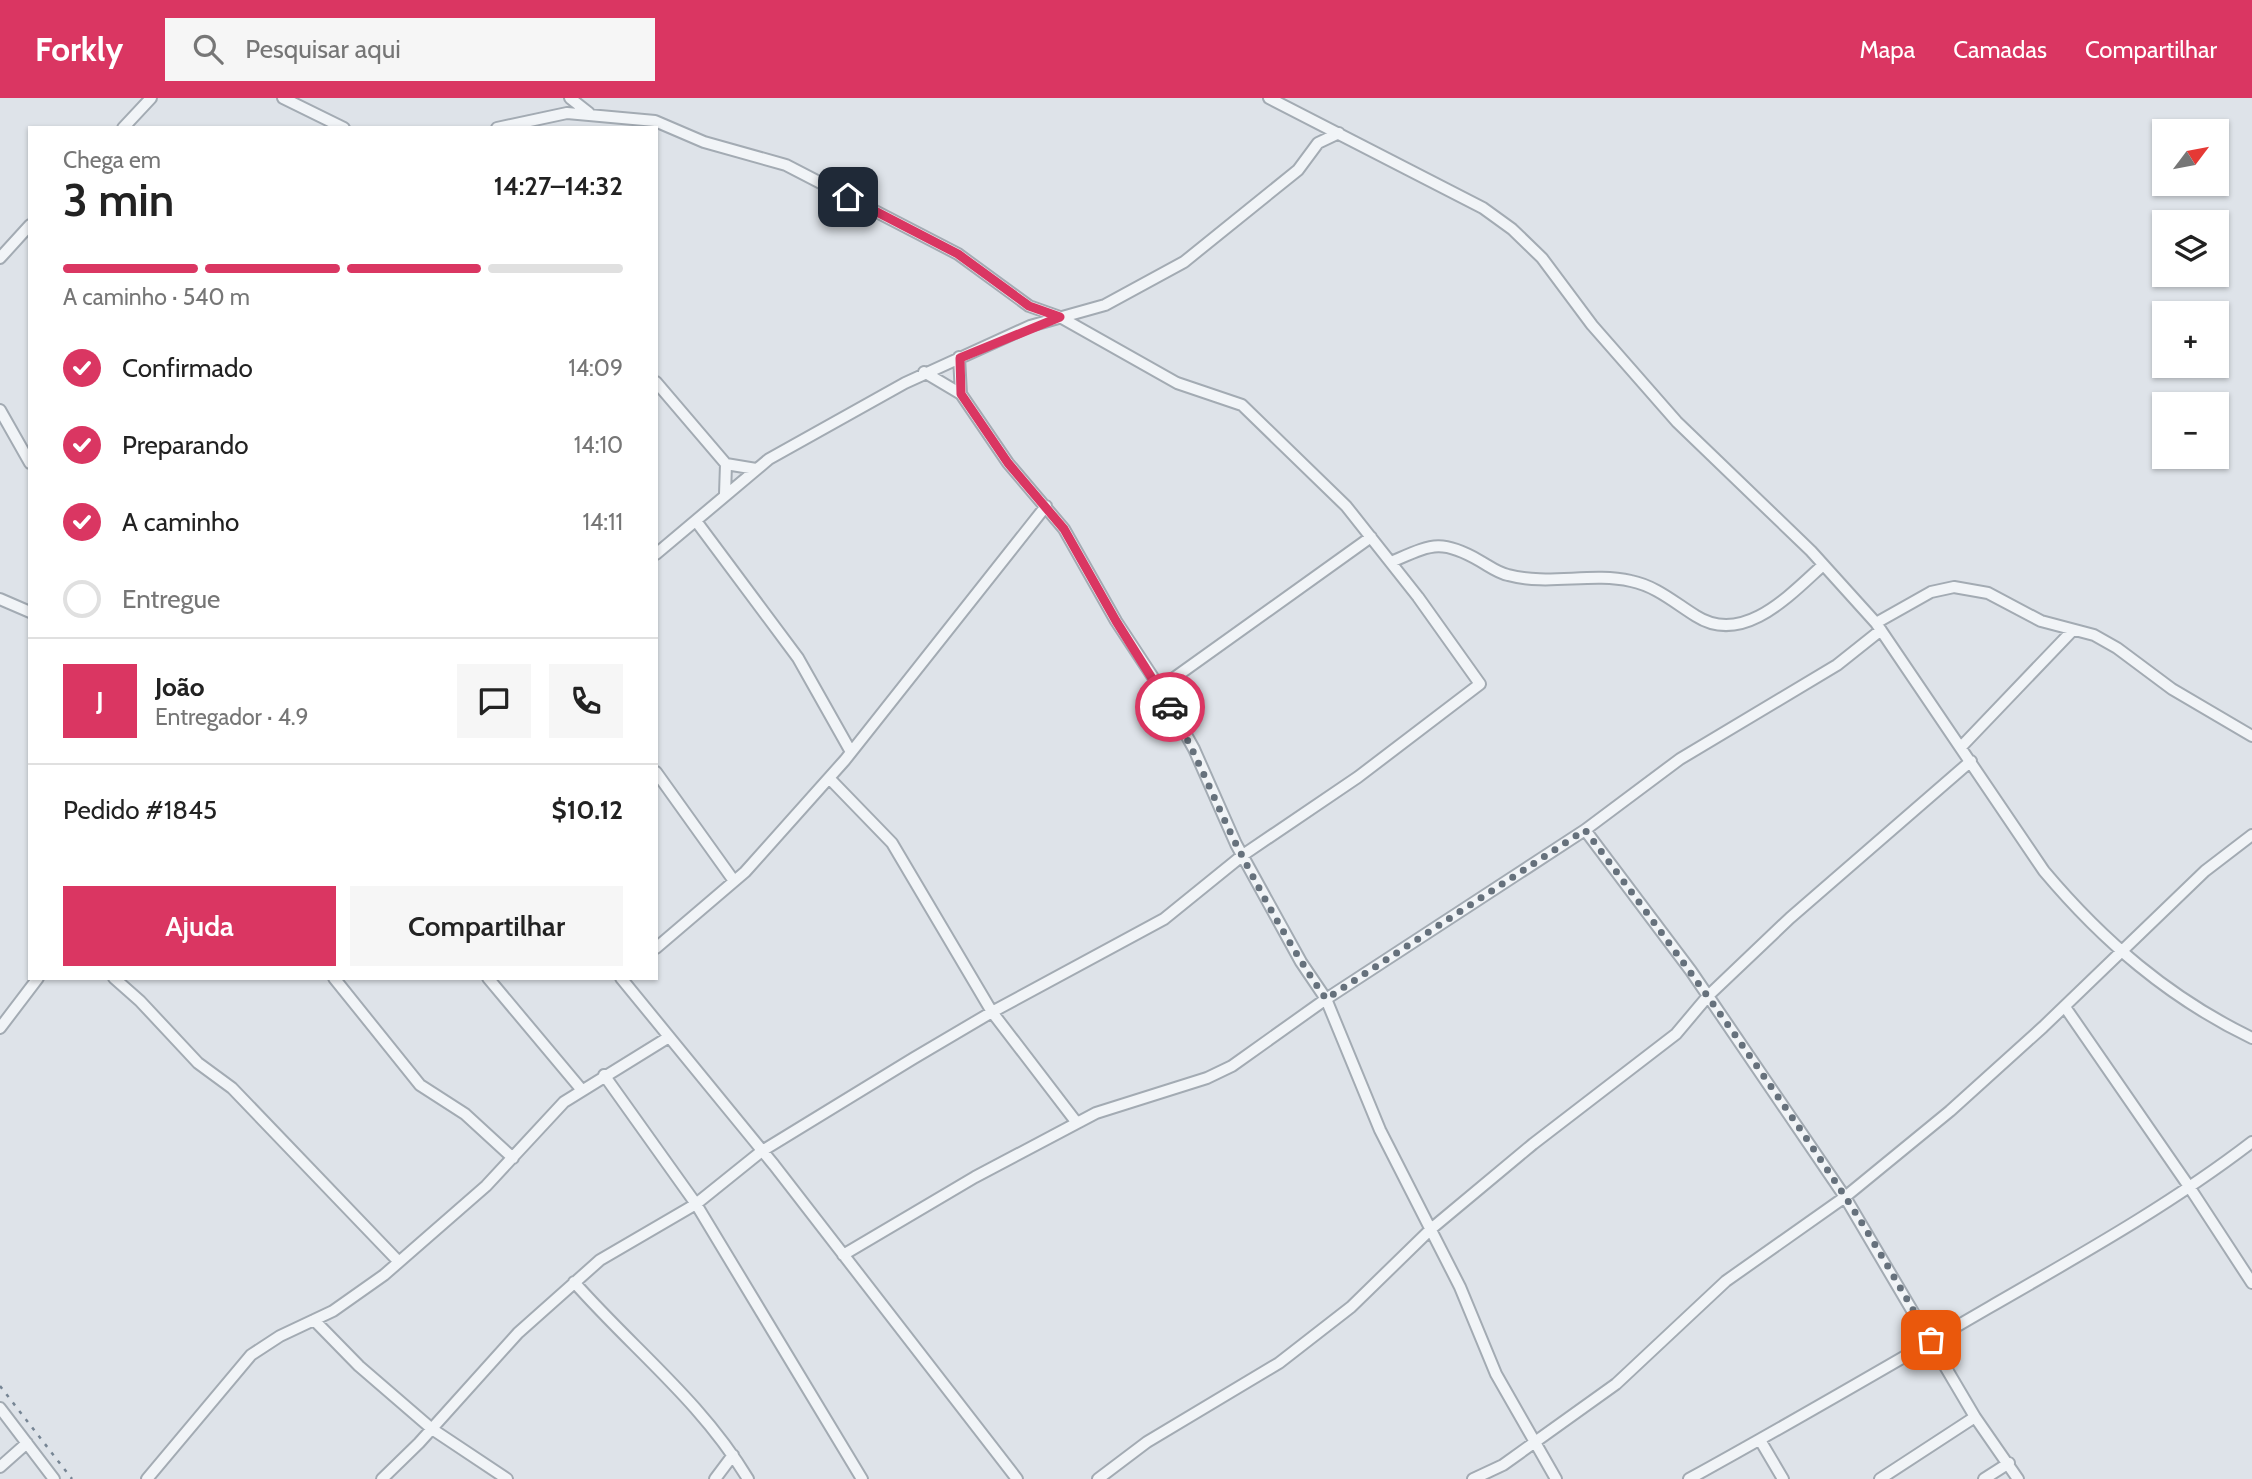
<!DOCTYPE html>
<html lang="pt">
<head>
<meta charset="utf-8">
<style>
	body { margin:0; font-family:Cabin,sans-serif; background:#f6f6f6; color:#222; height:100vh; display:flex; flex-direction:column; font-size:26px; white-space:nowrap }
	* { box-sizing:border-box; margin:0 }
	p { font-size:23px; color:#767676 }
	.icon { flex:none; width:38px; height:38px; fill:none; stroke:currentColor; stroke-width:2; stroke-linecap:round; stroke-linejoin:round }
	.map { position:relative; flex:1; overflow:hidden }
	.sheet { position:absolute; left:28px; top:28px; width:630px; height:854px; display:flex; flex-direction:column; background:#fff; border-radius:0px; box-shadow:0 2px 5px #0004 }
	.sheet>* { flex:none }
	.needle { width:46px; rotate:58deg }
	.controls { position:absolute; left:2152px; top:21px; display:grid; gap:14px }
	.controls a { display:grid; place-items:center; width:77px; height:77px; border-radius:0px; background:#fff; box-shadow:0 2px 5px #0004; font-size:35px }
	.pin { position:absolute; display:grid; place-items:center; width:60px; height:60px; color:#fff; margin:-30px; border-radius:14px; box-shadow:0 4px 10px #0006 }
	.courier { position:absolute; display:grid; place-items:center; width:70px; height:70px; margin:-35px; border:5px solid #da3662; border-radius:50%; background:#fff; color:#222; box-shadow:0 2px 9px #0007 }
	.summary em { font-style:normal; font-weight:600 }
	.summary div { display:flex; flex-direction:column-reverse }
	.summary { display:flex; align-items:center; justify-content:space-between; height:119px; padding:0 35px }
	h1 { font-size:46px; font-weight:600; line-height:52px }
	.bar { display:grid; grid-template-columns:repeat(4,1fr); gap:10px 7px; align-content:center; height:84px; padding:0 35px }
	.bar i { height:9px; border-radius:5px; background:#e0e0e0 }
	.bar .on { background:#da3662 }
	.bar p { grid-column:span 4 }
	.line { display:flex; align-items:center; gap:18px; padding:0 35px; border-top:2px solid #e0e0e0 }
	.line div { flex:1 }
	.round { display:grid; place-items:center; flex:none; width:74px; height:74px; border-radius:0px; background:#f6f6f6 }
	ol { padding:0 35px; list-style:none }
	li { display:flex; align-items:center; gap:21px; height:77px }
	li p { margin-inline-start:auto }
	li .icon { padding:7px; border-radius:50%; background:#da3662; color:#fff; stroke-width:4 }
	li:last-child { color:#767676 }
	li i { width:38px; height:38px; border:4px solid #e0e0e0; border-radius:50% }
	.action { display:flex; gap:14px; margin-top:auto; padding:14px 35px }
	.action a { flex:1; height:80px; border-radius:0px; background:#da3662; color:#fff; font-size:28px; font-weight:600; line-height:80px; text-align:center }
	.action a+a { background:#f6f6f6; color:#222 }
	header { display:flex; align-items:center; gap:42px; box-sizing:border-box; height:98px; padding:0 35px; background:#da3662; color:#fff }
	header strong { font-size:33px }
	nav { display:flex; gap:38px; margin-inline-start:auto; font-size:24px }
	.search { width:490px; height:63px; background:#f6f6f6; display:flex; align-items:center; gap:18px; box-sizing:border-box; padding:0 24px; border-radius:0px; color:#767676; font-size:26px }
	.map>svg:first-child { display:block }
</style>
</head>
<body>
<header>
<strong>Forkly</strong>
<div class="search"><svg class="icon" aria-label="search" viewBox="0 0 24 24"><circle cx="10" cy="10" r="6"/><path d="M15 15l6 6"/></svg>Pesquisar aqui</div>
<nav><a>Mapa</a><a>Camadas</a><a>Compartilhar</a></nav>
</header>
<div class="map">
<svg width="2252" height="1381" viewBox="0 0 2252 1381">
	<rect width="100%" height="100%" fill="#dee3e9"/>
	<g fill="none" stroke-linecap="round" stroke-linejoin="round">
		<!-- street casing -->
		<g stroke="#a3abb3" stroke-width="14">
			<path id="street" d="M283,0L344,30
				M570,0L589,15
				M1269,0L1483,110L1512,131L1542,160L1592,227L1677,324L1811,453L1876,525L2044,773C2103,843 2169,900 2252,940
				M123,30L151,0
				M0,160L30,127
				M959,259L961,296
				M924,274L961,296L1008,365L1064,431L1116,523L1160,590L1194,651L1236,746L1301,864L1326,901L1380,1032L1460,1189L1496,1276L1556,1381
				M656,284L726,366L756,371
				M0,312L30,365
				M725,396L726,366
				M696,423L798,560L851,654
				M656,456L769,361L905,285L1030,228L1105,207L1184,164L1298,72L1318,45L1339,35
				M1391,464C1431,447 1440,440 1480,463C1489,468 1498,475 1508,477C1548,488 1591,474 1631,483C1656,488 1675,505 1696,518C1743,548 1790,497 1823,467
				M0,501L30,514
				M1876,525L1931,494L1954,489L1988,495L2041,523L2094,537L2117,550L2172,591L2252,638
				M1160,590L1371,439
				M1961,649L2073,532
				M656,674L734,783
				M829,680L892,745L992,914L1077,1025
				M1585,732L1691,873L1845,1099L1975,1319L2018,1381
				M656,850L745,774L845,662L1046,408
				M114,880L140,903L198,965L232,990L399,1164
				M334,880L420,987L465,1016L513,1060
				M488,880L581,991
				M621,880L774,1067L1017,1381
				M2065,909L2190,1090L2252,1185
				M0,930L38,880
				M604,977L696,1106L862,1381
				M843,1157L975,1079L1096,1015L1207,980L1232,968L1326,901L1585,732L1680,661L1837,567L1881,532
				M574,1184C634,1252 700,1302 748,1381
				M314,1222L359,1268L432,1331L507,1381
				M0,1310L54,1381
				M1760,1342L1783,1381
				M0,1369L27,1345
				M147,1381L251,1257L280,1238L333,1213L384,1177L486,1088L564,1004L669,939
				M382,1381L419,1345L518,1235L600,1162L696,1106L762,1053L914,960L992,914L1164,821L1243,757L1358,679L1480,586L1418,499L1346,408L1242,307L1177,285L1060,219L1029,208L958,156L786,67L704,44L655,23L567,15L497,30
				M715,1381L733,1357
				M1098,1381L1147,1344L1279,1265L1351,1209L1431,1131L1533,1046L1676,936L1708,898L1790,820L1971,663
				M1473,1381L1503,1367L1616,1286L1726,1183L1845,1099L1950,1013L2043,929L2205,773L2252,737
				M1689,1381C1791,1325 1890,1267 1990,1209C2080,1157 2170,1107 2252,1044
				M1880,1381L1975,1319
				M1984,1381L2009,1365"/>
		</g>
		<!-- street -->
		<use href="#street" stroke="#f1f4f7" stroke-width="10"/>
		<!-- rail -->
		<path stroke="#768594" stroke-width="2.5" stroke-dasharray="3.5 7" stroke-linecap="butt" d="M0,1288L72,1381"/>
	</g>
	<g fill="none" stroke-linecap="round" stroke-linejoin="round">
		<!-- done -->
		<path stroke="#66717c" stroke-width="7" stroke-dasharray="0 12.6" d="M1170,609C1195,653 1213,699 1235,744C1262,797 1292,852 1326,901L1585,732C1675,851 1762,972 1844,1097C1875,1144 1902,1194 1931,1242"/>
		<!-- route -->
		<path stroke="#da3662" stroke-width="9" d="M848,99L958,156L1029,208L1060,219L960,260L961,296L1008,365L1064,431L1116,523L1170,609"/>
	</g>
</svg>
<div class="controls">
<a><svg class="needle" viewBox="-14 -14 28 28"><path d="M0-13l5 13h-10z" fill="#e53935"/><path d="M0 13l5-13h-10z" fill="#767676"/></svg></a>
<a><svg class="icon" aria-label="layers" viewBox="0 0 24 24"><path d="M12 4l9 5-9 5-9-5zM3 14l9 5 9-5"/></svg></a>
<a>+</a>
<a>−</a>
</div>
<div class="pin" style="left:1931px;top:1242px;background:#ea580c"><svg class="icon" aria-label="bag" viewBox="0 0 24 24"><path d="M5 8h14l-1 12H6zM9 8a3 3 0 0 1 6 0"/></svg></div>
<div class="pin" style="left:848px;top:99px;background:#1f2937"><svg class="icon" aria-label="home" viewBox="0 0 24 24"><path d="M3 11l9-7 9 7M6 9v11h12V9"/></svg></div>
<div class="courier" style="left:1170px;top:609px"><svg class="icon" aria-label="car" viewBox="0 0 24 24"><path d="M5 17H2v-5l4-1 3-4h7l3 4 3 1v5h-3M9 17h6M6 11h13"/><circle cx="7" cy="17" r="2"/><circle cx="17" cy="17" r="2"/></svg></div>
<section class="sheet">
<div class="summary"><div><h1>3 min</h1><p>Chega em</p></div><em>14:27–14:32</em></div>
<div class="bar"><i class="on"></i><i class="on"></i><i class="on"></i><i></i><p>A caminho · 540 m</p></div>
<ol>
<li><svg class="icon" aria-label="check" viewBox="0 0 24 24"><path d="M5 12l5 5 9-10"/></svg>Confirmado<p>14:09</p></li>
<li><svg class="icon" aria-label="check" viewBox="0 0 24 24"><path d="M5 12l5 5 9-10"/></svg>Preparando<p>14:10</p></li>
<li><svg class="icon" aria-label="check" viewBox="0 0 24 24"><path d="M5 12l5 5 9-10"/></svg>A caminho<p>14:11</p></li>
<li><i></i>Entregue</li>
</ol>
<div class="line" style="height:126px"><b class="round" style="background:#da3662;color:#fff">J</b><div><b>João</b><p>Entregador · 4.9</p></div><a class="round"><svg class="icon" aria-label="chat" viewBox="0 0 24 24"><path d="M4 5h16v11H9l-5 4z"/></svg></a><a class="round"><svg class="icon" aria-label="phone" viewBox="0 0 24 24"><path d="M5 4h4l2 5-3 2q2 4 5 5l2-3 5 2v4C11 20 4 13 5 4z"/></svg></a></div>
<div class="line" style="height:91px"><div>Pedido #1845</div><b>$10.12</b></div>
<div class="action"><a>Ajuda</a><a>Compartilhar</a></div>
</section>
</div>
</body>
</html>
